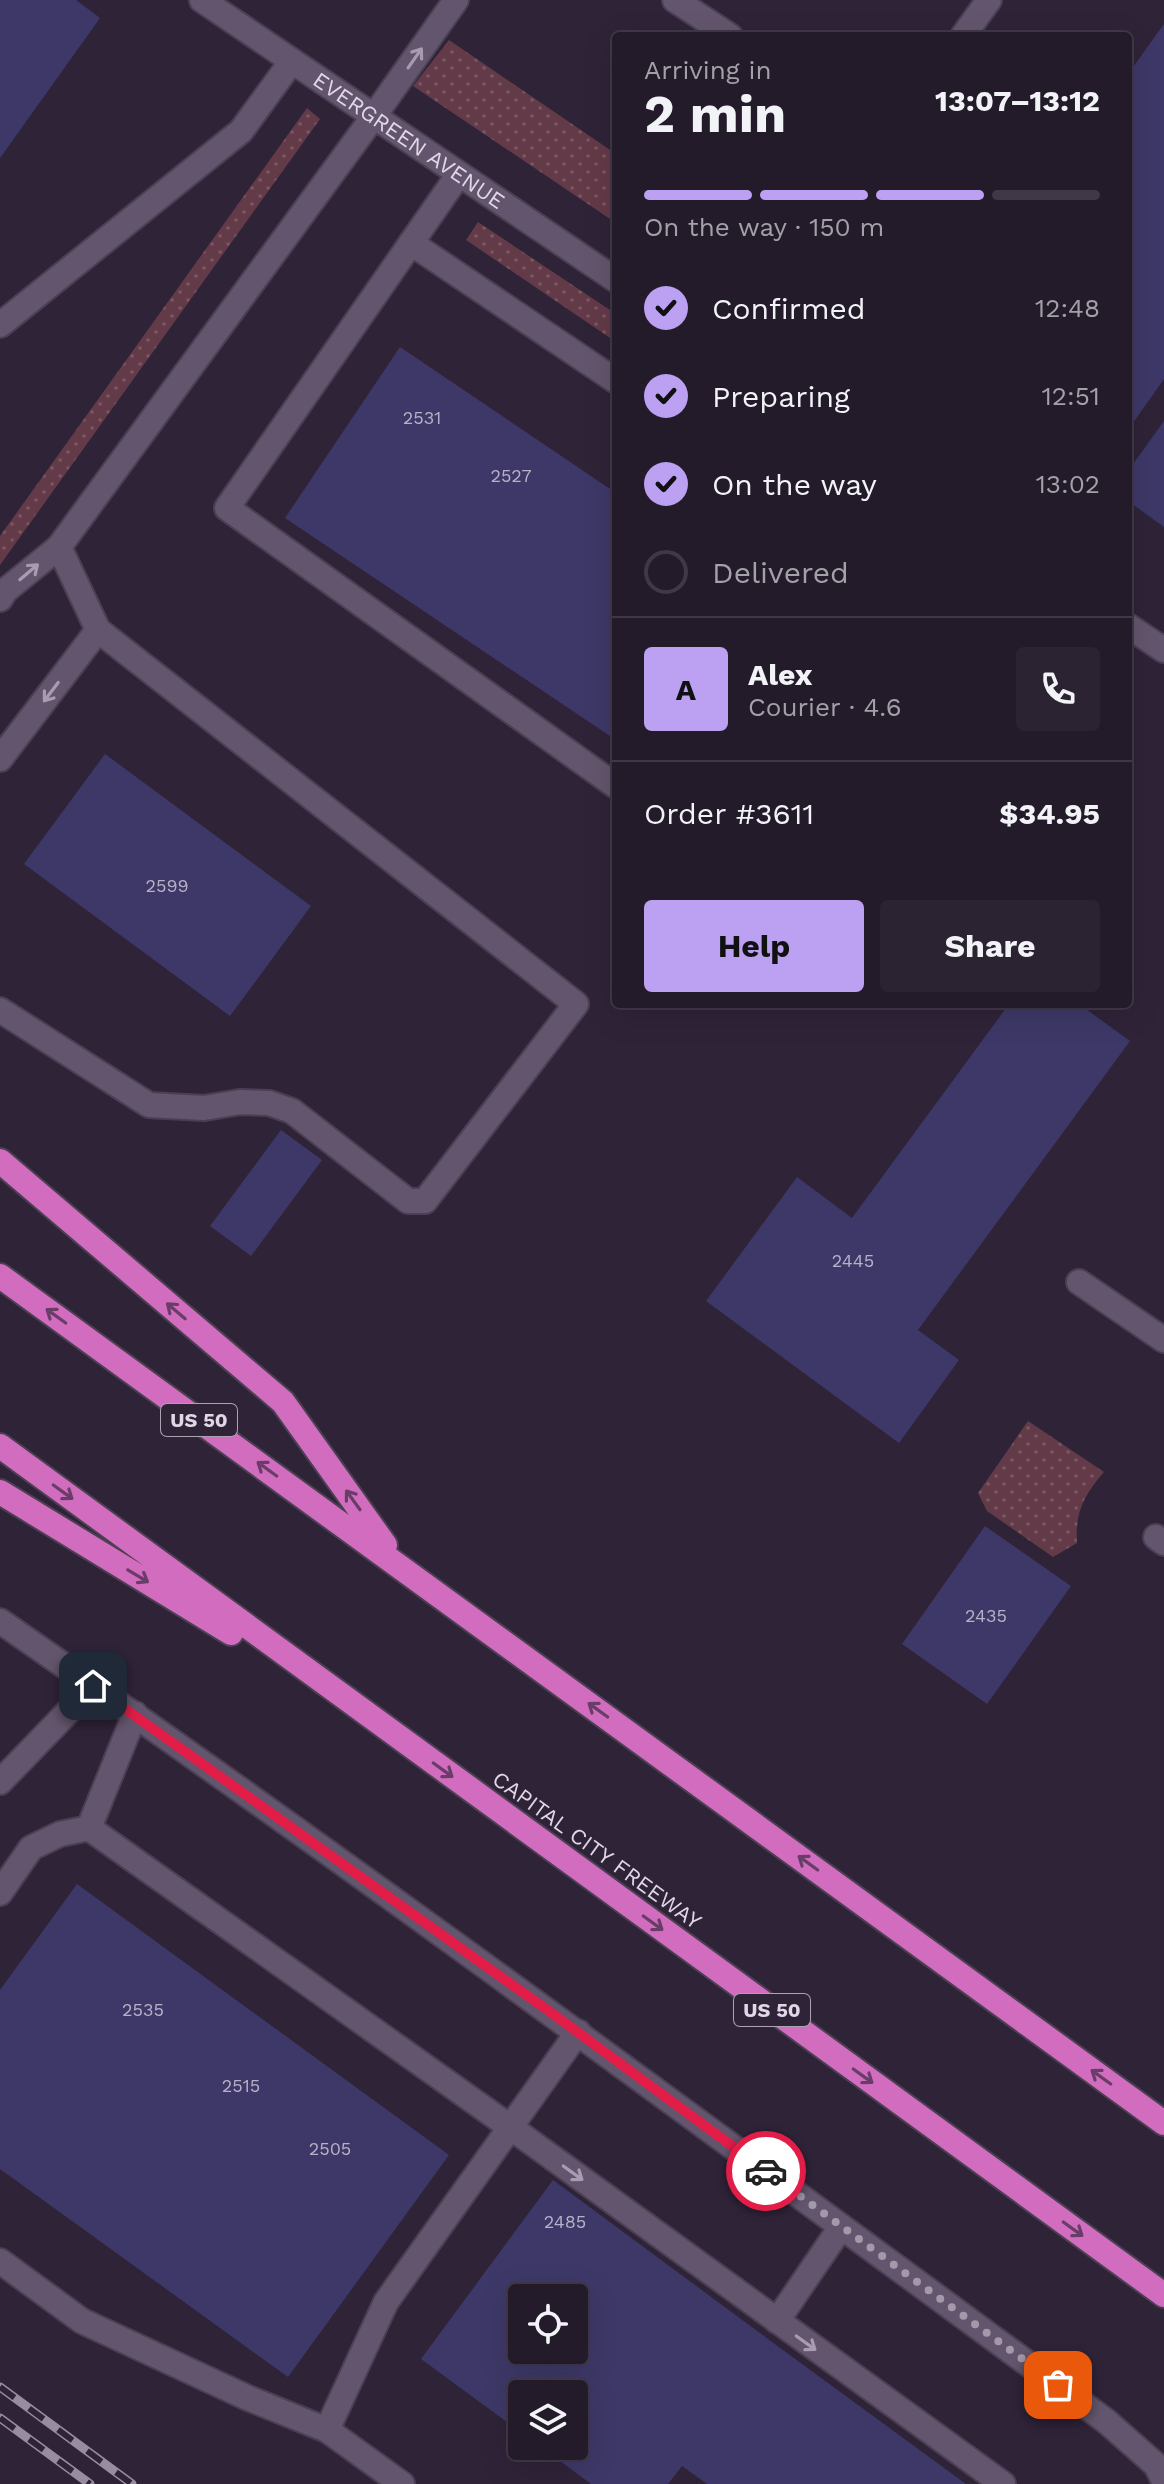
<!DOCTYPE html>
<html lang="en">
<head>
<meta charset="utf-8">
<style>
	body { margin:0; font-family:"Work Sans",sans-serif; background:#2b2332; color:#f1f3f6; height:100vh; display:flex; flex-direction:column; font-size:30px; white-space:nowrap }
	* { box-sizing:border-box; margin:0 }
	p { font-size:26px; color:#a3a1a8 }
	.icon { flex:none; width:44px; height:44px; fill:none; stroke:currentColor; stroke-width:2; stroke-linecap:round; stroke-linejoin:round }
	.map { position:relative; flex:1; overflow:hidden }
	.side { position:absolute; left:612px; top:32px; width:520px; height:976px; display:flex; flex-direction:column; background:#231a2a; border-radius:8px; box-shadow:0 8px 32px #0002,0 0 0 2px #403847 }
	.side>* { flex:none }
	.controls { position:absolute; left:508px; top:2284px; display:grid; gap:16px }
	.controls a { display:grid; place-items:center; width:80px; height:80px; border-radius:8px; background:#231a2a; box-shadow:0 8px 32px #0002,0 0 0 2px #403847; font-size:40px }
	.pin { position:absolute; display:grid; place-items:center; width:68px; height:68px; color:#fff; margin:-34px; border-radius:16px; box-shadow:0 4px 12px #0006 }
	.courier { position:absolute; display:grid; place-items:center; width:80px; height:80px; margin:-40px; border:6px solid #e11d48; border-radius:50%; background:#fff; color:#222; box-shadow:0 2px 10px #0007 }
	.overview em { font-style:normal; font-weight:700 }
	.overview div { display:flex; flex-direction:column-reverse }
	.overview { display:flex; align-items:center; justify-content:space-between; height:136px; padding:0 32px }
	h1 { font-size:52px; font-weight:700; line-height:60px }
	.bar { display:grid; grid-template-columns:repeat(4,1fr); gap:12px 8px; align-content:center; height:96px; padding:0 32px }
	.bar i { height:10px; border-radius:6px; background:#403847 }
	.bar .current { background:#bca0f2 }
	.bar p { grid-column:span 4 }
	.line { display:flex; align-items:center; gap:20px; padding:0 32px; border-top:2px solid #403847 }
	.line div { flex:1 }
	.round { display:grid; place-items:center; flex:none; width:84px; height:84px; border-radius:8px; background:#2b2332 }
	ol { padding:0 32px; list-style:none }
	li { display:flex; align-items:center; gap:24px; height:88px }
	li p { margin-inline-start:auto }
	li .icon { padding:8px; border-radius:50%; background:#bca0f2; color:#111; stroke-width:4 }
	li:last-child { color:#a3a1a8 }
	li i { width:44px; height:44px; border:4px solid #403847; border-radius:50% }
	.action { display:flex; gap:16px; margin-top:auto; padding:16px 32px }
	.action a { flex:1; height:92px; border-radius:8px; background:#bca0f2; color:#111; font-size:32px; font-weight:700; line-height:92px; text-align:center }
	.action a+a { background:#2b2332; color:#f1f3f6 }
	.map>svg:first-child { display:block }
</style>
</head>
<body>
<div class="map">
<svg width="1164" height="2484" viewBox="0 0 1164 2484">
	<defs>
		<pattern id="grass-dots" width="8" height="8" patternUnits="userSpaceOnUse" patternTransform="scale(2)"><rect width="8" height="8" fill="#633a48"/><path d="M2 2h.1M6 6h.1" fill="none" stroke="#795662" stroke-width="1.8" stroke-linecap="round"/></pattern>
	</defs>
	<rect width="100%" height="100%" fill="#2f2338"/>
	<!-- grass -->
	<path fill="url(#grass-dots)" d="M449,40L616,154V223L413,86Z
		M307,108L320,119L0,565V536Z
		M478,222L616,314V342L466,240Z
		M1028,1421L1104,1472C1084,1495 1075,1512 1077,1543L1053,1557L987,1511L978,1493Z"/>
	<!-- building -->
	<path fill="#3e3868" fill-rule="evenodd" d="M0,0H76L100,18L0,158Z
		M1164,24V379L1128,430V74Z
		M400,347L616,493V740L285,518Z
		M1164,421V527L1128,501V471Z
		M105,754L311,906L230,1016L24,864Z
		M1009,1004H1079L1130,1041L918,1330L959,1360L899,1443L706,1301L797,1177L852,1218Z
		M281,1130L322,1160L251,1256L210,1226Z
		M985,1526L1071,1586L987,1704L902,1644Z
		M77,1884L449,2155L288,2377L0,2169V1990Z
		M553,2180L772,2342L966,2484H707L682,2466L668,2484H591L540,2446H574V2394H522V2433L421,2359ZM522,2298H574V2350H522Z"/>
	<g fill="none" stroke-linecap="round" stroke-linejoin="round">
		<!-- minor casing -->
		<g stroke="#4b4053" stroke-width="28">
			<g id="minor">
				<path id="s1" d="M202,0L616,280"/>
				<path d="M675,0L730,36"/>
				<path d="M963,36L989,0"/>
				<path d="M459,174L227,508L616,786"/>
				<path d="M411,243L616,381"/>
				<path d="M0,325L241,131L292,61"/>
				<path d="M0,599L5,591L59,547"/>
				<path d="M1128,626L1164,650"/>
				<path d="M0,759L98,630"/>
				<path d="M0,1010L149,1105L204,1108L240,1102L269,1103L292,1111L408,1201H425L576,1004L98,630L59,547L374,116L456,0"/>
				<path d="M1079,1282L1164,1340"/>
				<path d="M1156,1537L1164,1543"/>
				<path d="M0,1621C374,1880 739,2152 1106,2421L1156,2465L1164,2481"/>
				<path d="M0,1782L93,1686"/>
				<path d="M89,1828L135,1714"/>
				<path d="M0,1893L31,1848L60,1834L89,1828L510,2127L1003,2484"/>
				<path d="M0,2261L82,2321L248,2398L327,2430L402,2484"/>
				<path d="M777,2321L841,2227"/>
				<path d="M327,2430L386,2302L578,2032"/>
			</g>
		</g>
		<!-- highway casing -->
		<g stroke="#4b4053" stroke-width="28">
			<path id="highway" d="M0,1161L283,1402L385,1545
				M0,1276L1164,2123
				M0,1446L1164,2295
				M0,1492L231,1633"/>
		</g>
		<!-- minor -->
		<use href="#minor" stroke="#63556d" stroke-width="24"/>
		<!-- highway -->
		<use href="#highway" stroke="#d26cbe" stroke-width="24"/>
		<!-- rail casing -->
		<g stroke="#978d9f" stroke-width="9">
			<path id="rail" d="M0,2387L132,2484
				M0,2418L90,2484"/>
		</g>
		<!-- rail -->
		<use href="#rail" stroke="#2f2338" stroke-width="6" stroke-dasharray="18" stroke-linecap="butt"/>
	</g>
	<!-- one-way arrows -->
	<defs><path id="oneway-shaft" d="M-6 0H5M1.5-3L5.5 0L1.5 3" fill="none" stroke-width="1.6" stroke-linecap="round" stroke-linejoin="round" transform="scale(2)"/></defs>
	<g stroke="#a89db0">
		<use href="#oneway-shaft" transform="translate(415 58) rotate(-55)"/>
		<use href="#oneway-shaft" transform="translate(29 572) rotate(-40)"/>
		<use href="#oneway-shaft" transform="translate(51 692) rotate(127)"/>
		<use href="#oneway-shaft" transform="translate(573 2173) rotate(36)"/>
		<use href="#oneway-shaft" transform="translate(806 2343) rotate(36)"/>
	</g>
	<g stroke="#683d67">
		<use href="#oneway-shaft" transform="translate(176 1311) rotate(-140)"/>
		<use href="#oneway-shaft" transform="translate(56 1316) rotate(-144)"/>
		<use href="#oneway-shaft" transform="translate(267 1469) rotate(-144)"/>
		<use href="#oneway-shaft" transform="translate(63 1492) rotate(36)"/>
		<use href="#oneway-shaft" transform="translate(353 1500) rotate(-126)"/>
		<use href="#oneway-shaft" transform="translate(138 1576) rotate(31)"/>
		<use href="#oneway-shaft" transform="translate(598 1710) rotate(-144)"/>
		<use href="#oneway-shaft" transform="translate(443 1770) rotate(36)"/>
		<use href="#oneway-shaft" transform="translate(808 1863) rotate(-144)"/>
		<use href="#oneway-shaft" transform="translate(653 1923) rotate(36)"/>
		<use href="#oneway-shaft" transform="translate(863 2076) rotate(36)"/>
		<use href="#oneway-shaft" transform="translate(1101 2077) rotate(-144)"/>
		<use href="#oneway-shaft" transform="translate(1073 2229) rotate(36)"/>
	</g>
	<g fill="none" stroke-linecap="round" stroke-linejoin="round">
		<!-- done -->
		<path stroke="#a299aa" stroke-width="8" stroke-dasharray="0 14.4" d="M766,2171L1058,2385"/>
		<!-- route -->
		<path stroke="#e11d48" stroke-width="10" d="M93,1686L553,2014L766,2171"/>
	</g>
	<g text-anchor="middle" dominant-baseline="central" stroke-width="6" stroke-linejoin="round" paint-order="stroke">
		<!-- number labels -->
		<g font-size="18" fill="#b8b0c7">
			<text x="422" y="417">2531</text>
			<text x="511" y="475">2527</text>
			<text x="167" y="885">2599</text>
			<text x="853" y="1260">2445</text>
			<text x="986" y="1615">2435</text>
			<text x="143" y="2009">2535</text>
			<text x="241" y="2085">2515</text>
			<text x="330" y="2148">2505</text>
			<text x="565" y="2221">2485</text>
		</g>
		<!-- shield labels -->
		<g fill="#2f2338" stroke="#aba2b2" stroke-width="2">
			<rect x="161" y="1404" width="76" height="32" rx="6"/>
			<rect x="734" y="1994" width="76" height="32" rx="6"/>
		</g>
		<g font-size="20" font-weight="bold" fill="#e0d8e7">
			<text x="199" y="1420">US 50</text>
			<text x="772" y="2010">US 50</text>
		</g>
		<!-- street labels -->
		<g font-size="22" fill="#e0d8e7" stroke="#2f2338">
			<text stroke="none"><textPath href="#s1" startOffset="250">EVERGREEN AVENUE</textPath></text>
			<text transform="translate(597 1850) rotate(36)">CAPITAL CITY FREEWAY</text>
		</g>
	</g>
</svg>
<div class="controls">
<a><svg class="icon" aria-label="locate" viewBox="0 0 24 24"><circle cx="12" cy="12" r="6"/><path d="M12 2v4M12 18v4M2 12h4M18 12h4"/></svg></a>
<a><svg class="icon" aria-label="layers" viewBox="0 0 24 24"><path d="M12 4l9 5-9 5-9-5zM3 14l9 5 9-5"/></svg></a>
</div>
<div class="pin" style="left:1058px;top:2385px;background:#ea580c"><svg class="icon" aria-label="bag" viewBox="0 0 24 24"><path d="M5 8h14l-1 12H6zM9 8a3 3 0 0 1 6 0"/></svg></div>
<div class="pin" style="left:93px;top:1686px;background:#1f2937"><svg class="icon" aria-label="home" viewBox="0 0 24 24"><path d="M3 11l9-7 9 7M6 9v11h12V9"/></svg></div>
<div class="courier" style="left:766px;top:2171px"><svg class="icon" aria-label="car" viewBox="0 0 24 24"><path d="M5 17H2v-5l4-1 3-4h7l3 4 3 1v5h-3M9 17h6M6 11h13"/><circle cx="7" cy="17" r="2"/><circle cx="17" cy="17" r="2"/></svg></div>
<section class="side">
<div class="overview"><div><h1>2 min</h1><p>Arriving in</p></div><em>13:07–13:12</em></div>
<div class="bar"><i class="current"></i><i class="current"></i><i class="current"></i><i></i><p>On the way · 150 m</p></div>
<ol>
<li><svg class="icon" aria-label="check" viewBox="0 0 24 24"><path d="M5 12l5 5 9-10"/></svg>Confirmed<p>12:48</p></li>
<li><svg class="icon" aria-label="check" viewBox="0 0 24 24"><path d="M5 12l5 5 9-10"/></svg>Preparing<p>12:51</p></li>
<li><svg class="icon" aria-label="check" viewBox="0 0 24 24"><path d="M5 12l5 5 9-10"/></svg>On the way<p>13:02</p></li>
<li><i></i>Delivered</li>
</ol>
<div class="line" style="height:144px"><b class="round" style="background:#bca0f2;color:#111">A</b><div><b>Alex</b><p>Courier · 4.6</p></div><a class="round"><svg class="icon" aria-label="phone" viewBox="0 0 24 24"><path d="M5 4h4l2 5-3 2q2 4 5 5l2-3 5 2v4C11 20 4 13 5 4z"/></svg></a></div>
<div class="line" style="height:104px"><div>Order #3611</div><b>$34.95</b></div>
<div class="action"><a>Help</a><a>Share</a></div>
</section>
</div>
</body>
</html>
